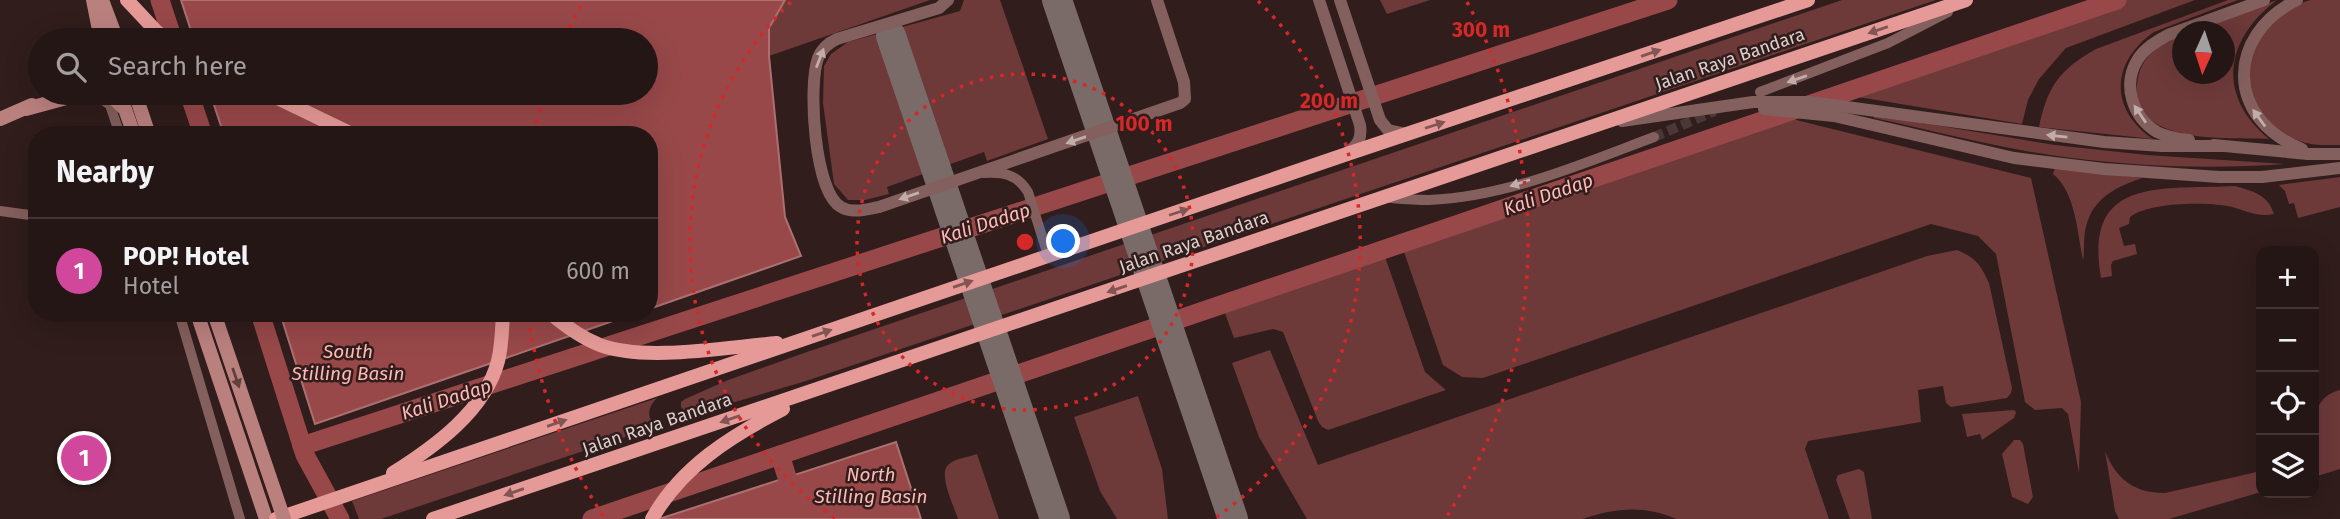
<!DOCTYPE html>
<meta charset="utf-8">
<style>
body{margin:0;font-family:"Fira Sans",sans-serif;background:#302322;color:#f1f3f6}
.controls{position:absolute;right:21px;bottom:21px;display:grid;overflow:hidden;border-radius:14px;box-shadow:0 7px 28px #0002}
.controls button{width:63px;height:63px;display:grid;place-items:center;padding:0;border:0;border-bottom:2px solid #413534;background:#241615;color:#f1f3f6;font:35px sans-serif}
.compass{position:absolute;left:2172px;top:21px;width:63px;height:63px;border-radius:50%;background:#241615;box-shadow:0 7px 28px #0002;rotate:183deg}
.you{position:absolute;left:1064px;top:242px;width:24px;height:24px;margin:-18px;border:5px solid #fff;border-radius:50%;background:#1a73e8;box-shadow:0 0 0 10px #1a73e833}
.badge{display:grid;place-items:center;width:46px;height:46px;border-radius:50%;background:#51ccd4;color:#fff;font-size:23px;font-weight:700}
.pin{position:absolute;translate:-50% -50%;border:4px solid #fff;box-shadow:0 2px 7px #0006}
.list{margin:0;padding:0;list-style:none}
h2{display:flex;justify-content:space-between;align-items:center;height:91px;margin:0;padding:0 28px;font-size:30px}
h2 small{font-size:23px;font-weight:400;color:#a39fa0}
.list li{display:grid;grid-template-columns:46px 1fr auto;gap:21px;align-items:center;box-sizing:border-box;height:105px;padding:0 28px;border-top:2px solid #413534}
.list b{display:block;font-size:26px;white-space:nowrap}
.list p{margin:0;font-size:23px;white-space:nowrap;color:#a39fa0}
.list em{font-size:23px;font-style:normal;color:#a39fa0}
.icon{flex:none;width:38px;height:38px;fill:none;stroke:currentColor;stroke-width:2;stroke-linecap:round;stroke-linejoin:round}
.map{position:relative;flex:none;width:2340px;height:519px;overflow:hidden}
.search{position:absolute;background:#241615;box-shadow:0 7px 28px #0002;left:28px;top:28px;width:630px;height:77px;display:flex;align-items:center;gap:18px;box-sizing:border-box;padding:0 24px;border-radius:38px;color:#a39fa0;font-size:26px}
.panel{position:absolute;background:#241615;box-shadow:0 7px 28px #0002;left:28px;top:126px;width:630px;height:196px;border-radius:28px}
.map>svg:first-child{display:block}
</style>
<div class="map">
<svg width="2340" height="519" viewBox="0 0 2340 519">
<rect width="100%" height="100%" fill="#301d1c"/>
<g fill="#6d3939">
<polygon points="785,0 930,0 769,56 769,28"/>
<polygon points="964,0 1000,0 1048,139 987,161 984,152 887,187 889,194 865,200 848,200 834,184 823,103 824,66 831,54 848,42 960,11"/>
<polygon points="1380,0 1430,0 1387,14"/>
<polygon points="1842,0 1936,0 806,381 694,414 688,414 681,407 681,402 685,399 728,380 804,353"/>
<polygon points="2125,0 2195,0 2066,48 2039,79 2028,100 2022,124 1846,95"/>
<path d="M2228 0H2238L2154 32C2111 62 2109 109 2153 139L2039 127C2047 87 2060 69 2096 49Z"/>
<path d="M2277 0C2225 39 2216 95 2269 139 2228 137 2124 147 2138 78 2142 55 2162 43 2182 35V74H2224V32L2192 31Z"/>
<path d="M2311 0H2340V145C2325 145 2311 146 2297 140 2247 119 2231 60 2275 22 2286 12 2295 4 2311 0Z"/>
<path d="M1874 115 2055 145 2147 155 2285 164C2215 169 2143 167 2072 158 2006 150 1939 132 1874 118Z"/>
<polygon points="1792,119 2031,178 2081,402 2079,473 2068,414 2062,408 2035,410 2025,402 1996,254 1978,236 1931,224 1483,378 1462,377 1443,365 1404,252 1408,249"/>
<path d="M2055 168 2142 178C2117 187 2093 197 2086 227 2083 238 2085 250 2083 260 2077 232 2076 193 2053 174Z"/>
<polygon points="2340,177 2340,207 2298,218 2294,203 2289,204 2285,191 2279,185"/>
<path d="M2235 186C2252 191 2268 194 2274 214 2256 218 2244 209 2227 206 2203 202 2150 202 2130 217L2129 224 2119 228 2124 246 2135 244 2137 254 2113 261 2111 265 2112 276 2101 278C2083 175 2162 190 2235 186Z"/>
<polygon points="1382,248 1425,372 1446,390 1328,430 1322,427 1318,421 1283,332 1273,329 1234,338 1220,300"/>
<path d="M1957 250C1975 257 1981 265 1989 283L2012 388 2011 393 2007 398 1951 407 1946 403 1943 386 1918 390 1921 422 1808 441 1805 449 1829 519H1676C1644 505 1615 508 1583 519H1307L1259 437 1232 363 1270 350 1318 465 1927 256Z"/>
<path d="M2340 390V469L2314 477C2314 447 2303 399 2340 390Z"/>
<polygon points="1138,396 1162,469 1168,519 1117,519 1100,491 1074,417"/>
<path d="M657 398C648 407 645 419 658 426L381 519H359L352 501Z"/>
<polygon points="2014,410 2016,412 2014,418 1982,440 1980,434 1967,437 1962,414"/>
<polygon points="2014,440 2020,440 2023,444 2033,497 2028,504 2012,497 2002,454"/>
<path d="M2105 451C2116 479 2134 493 2165 493L2261 471V492L2169 519H2119L2115 511Z"/>
<path d="M977 454 999 519H958C954 506 937 473 949 464 956 458 969 457 977 454Z"/>
<polygon points="1859,469 1864,472 1872,519 1850,519 1836,480 1838,475"/>
</g>
<g fill="#984849" stroke="#ac7071" stroke-width="2">
<polygon points="181,0 785,0 769,28 769,56 785,217 801,256 649,309 649,135 224,135 210,93 646,93 646,40 194,40"/>
<polygon points="280,313 636,313 315,424"/>
<polygon points="896,442 921,519 659,519"/>
</g>
<g fill="none" stroke-linecap="round" stroke-linejoin="round">
<g stroke="#984849" stroke-width="19">
<polyline points="160,0 173,40"/>
<polyline points="189,93 203,135"/>
<polyline points="260,313 305,455 340,519"/>
<polyline points="302,446 1668,0"/>
<polyline points="780,455 787,477"/>
<polyline points="592,519 2117,0"/>
</g>
<g stroke="#7a6a68" stroke-width="30">
<polyline points="1057,0 1233,519"/>
<polyline points="891,36 1055,519"/>
</g>
<polyline stroke="#4a3837" stroke-width="10" stroke-dasharray="10 5" stroke-linecap="butt" points="1654,137 1715,111"/>
<g stroke="#835f5d" stroke-width="10">
<polyline points="1760,92 1888,43 1948,12"/>
<polyline points="99,97 110,105 120,135"/>
<path d="M984 173C1003 172 1017 174 1028 192L1048 255"/>
<path d="M1391 198C1403 199 1416 200 1429 200 1506 197 1582 164 1654 137"/>
<polyline points="0,211 37,216"/>
<polyline points="179,313 240,519"/>
</g>
<g stroke="#835f5d" stroke-width="12">
<path d="M948 0 939 8 837 39C828 43 822 48 818 58 808 85 814 192 841 207 853 214 867 209 879 207L1180 103 1185 99 1184 82 1157 0"/>
<path d="M1319 0 1360 125C1362 138 1358 145 1348 152"/>
<polyline points="1340,0 1380,120 1388,130 1407,134"/>
<path d="M2297 0C2225 36 2226 119 2302 149"/>
<polyline points="1764,109 1834,116 2014,158 2104,169 2219,177 2262,177 2340,168"/>
<polyline points="1622,121 1753,102 1810,102 2104,142 2162,146 2222,146"/>
<path d="M2189 140C2179 139 2167 137 2157 132 2132 117 2122 84 2138 59 2145 48 2157 41 2168 35L2264 0"/>
<polyline points="2214,145 2308,154"/>
</g>
<g stroke="#ba807e" stroke-width="14">
<polyline points="93,0 101,40"/>
<polyline points="102,0 117,40"/>
<polyline points="135,93 149,135"/>
<polyline points="26,109 70,97 111,96 125,109 134,135"/>
<polyline points="0,119 32,105"/>
<polyline points="197,313 266,519"/>
</g>
<g stroke="#e59a97" stroke-width="14">
<polyline points="127,0 157,32 168,40"/>
<polyline points="267,93 354,135"/>
<path d="M550 313C564 325 582 338 600 345 645 362 727 347 777 343"/>
<path d="M393 473C434 447 485 411 498 361 502 346 502 329 503 313"/>
<polyline points="276,519 1347,154 1808,0"/>
<polyline points="433,519 1966,0"/>
<path d="M652 519C681 467 731 436 783 409"/>
</g>
<polyline stroke="#835f5d" stroke-width="12" points="2308,154 2340,154"/>
<polyline stroke="#ba807e" stroke-width="14" points="214,313 284,519"/>
</g>
<defs><path id="oneway-solid" d="M-6-.8H1V-3.2L6.5 0L1 3.2V.8H-6Z" transform="scale(1.75)"/></defs>
<g fill="#815553">
<use href="#oneway-solid" transform="translate(1878 30) rotate(161)"/>
<use href="#oneway-solid" transform="translate(1651 53) rotate(-19)"/>
<use href="#oneway-solid" transform="translate(1435 125) rotate(-18)"/>
<use href="#oneway-solid" transform="translate(1179 212) rotate(-18)"/>
<use href="#oneway-solid" transform="translate(963 284) rotate(-19)"/>
<use href="#oneway-solid" transform="translate(1117 289) rotate(161)"/>
<use href="#oneway-solid" transform="translate(822 333) rotate(-19)"/>
<use href="#oneway-solid" transform="translate(730 419) rotate(161)"/>
<use href="#oneway-solid" transform="translate(557 423) rotate(-19)"/>
<use href="#oneway-solid" transform="translate(514 492) rotate(161)"/>
</g>
<g fill="#c1adab">
<use href="#oneway-solid" transform="translate(820 58) rotate(-69)"/>
<use href="#oneway-solid" transform="translate(1797 79) rotate(161)"/>
<use href="#oneway-solid" transform="translate(2140 114) rotate(-124)"/>
<use href="#oneway-solid" transform="translate(2259 118) rotate(-126)"/>
<use href="#oneway-solid" transform="translate(2057 136) rotate(-174)"/>
<use href="#oneway-solid" transform="translate(1076 140) rotate(161)"/>
<use href="#oneway-solid" transform="translate(1520 183) rotate(162)"/>
<use href="#oneway-solid" transform="translate(909 196) rotate(161)"/>
</g>
<use fill="#60403e" href="#oneway-solid" transform="translate(236 378) rotate(71)"/>
<g fill="none" stroke="#d62828" stroke-width="3.5" stroke-dasharray="3.5 7">
<circle cx="1025" cy="242" r="168"/>
<path d="M835 518A335 335 0 0 1 792 1M1258 1A335 335 0 0 1 1215 518"/>
<path d="M603 516A503 503 0 0 1 528 316M534 133A503 503 0 0 1 544 95M565 37A503 503 0 0 1 583 2M1467 2A503 503 0 0 1 1447 516"/>
</g>
<g text-anchor="middle" stroke-width="5" stroke-linejoin="round" paint-order="stroke">
<g font-size="18" fill="#dccecd" stroke="#301d1c">
<text transform="translate(1730 59) rotate(-19)" y="6">Jalan Raya Bandara</text>
<text transform="translate(1194 242) rotate(-19)" y="6">Jalan Raya Bandara</text>
<text transform="translate(657 424) rotate(-19)" y="6">Jalan Raya Bandara</text>
</g>
<g font-size="19" font-style="italic" fill="#ffb9b6" stroke="#301d1c">
<text transform="translate(1548 194) rotate(-19)" y="7">Kali Dadap</text>
<text transform="translate(985 223) rotate(-18)" y="7">Kali Dadap</text>
<text x="348" y="358">South<tspan x="348" dy="22">Stilling Basin</tspan></text>
<text transform="translate(446 399) rotate(-18)" y="7">Kali Dadap</text>
<text x="871" y="481">North<tspan x="871" dy="22">Stilling Basin</tspan></text>
</g>
</g>
<circle cx="1025" cy="242" r="10" fill="#d62828" stroke="#301d1c" stroke-width="3.5"/>
<g font-size="21" text-anchor="middle" font-weight="bold" fill="#d62828" stroke="#301d1c" stroke-width="5" stroke-linejoin="round" paint-order="stroke">
<text x="1481" y="37">300 m</text>
<text x="1329" y="108">200 m</text>
<text x="1144" y="131">100 m</text>
</g>
</svg>
<div class="controls">
<button>+</button>
<button>−</button>
<button><svg class="icon" aria-label="locate" viewBox="0 0 24 24"><circle cx="12" cy="12" r="6"/><path d="M12 2v4M12 18v4M2 12h4M18 12h4"/></svg></button>
<button><svg class="icon" aria-label="layers" viewBox="0 0 24 24"><path d="M12 4l9 5-9 5-9-5zM3 14l9 5 9-5"/></svg></button>
</div>
<svg class="compass" viewBox="-18 -18 36 36"><path d="M0-13l5 13h-10z" fill="#e53935"/><path d="M0 13l5-13h-10z" fill="#a39fa0"/></svg>
<div class="you"></div>
<div class="pin badge" style="left:84px;top:458px;background:#d1479c">1</div>
<div class="search"><svg class="icon" aria-label="search" viewBox="0 0 24 24"><circle cx="10" cy="10" r="6"/><path d="M15 15l6 6"/></svg>Search here</div>
<section class="panel">
<h2>Nearby<small></small></h2>
<ul class="list">
<li><span class="badge" style="background:#d1479c">1</span><div><b>POP! Hotel</b><p>Hotel</p></div><em>600 m</em></li>
</ul>
</section>
</div>
